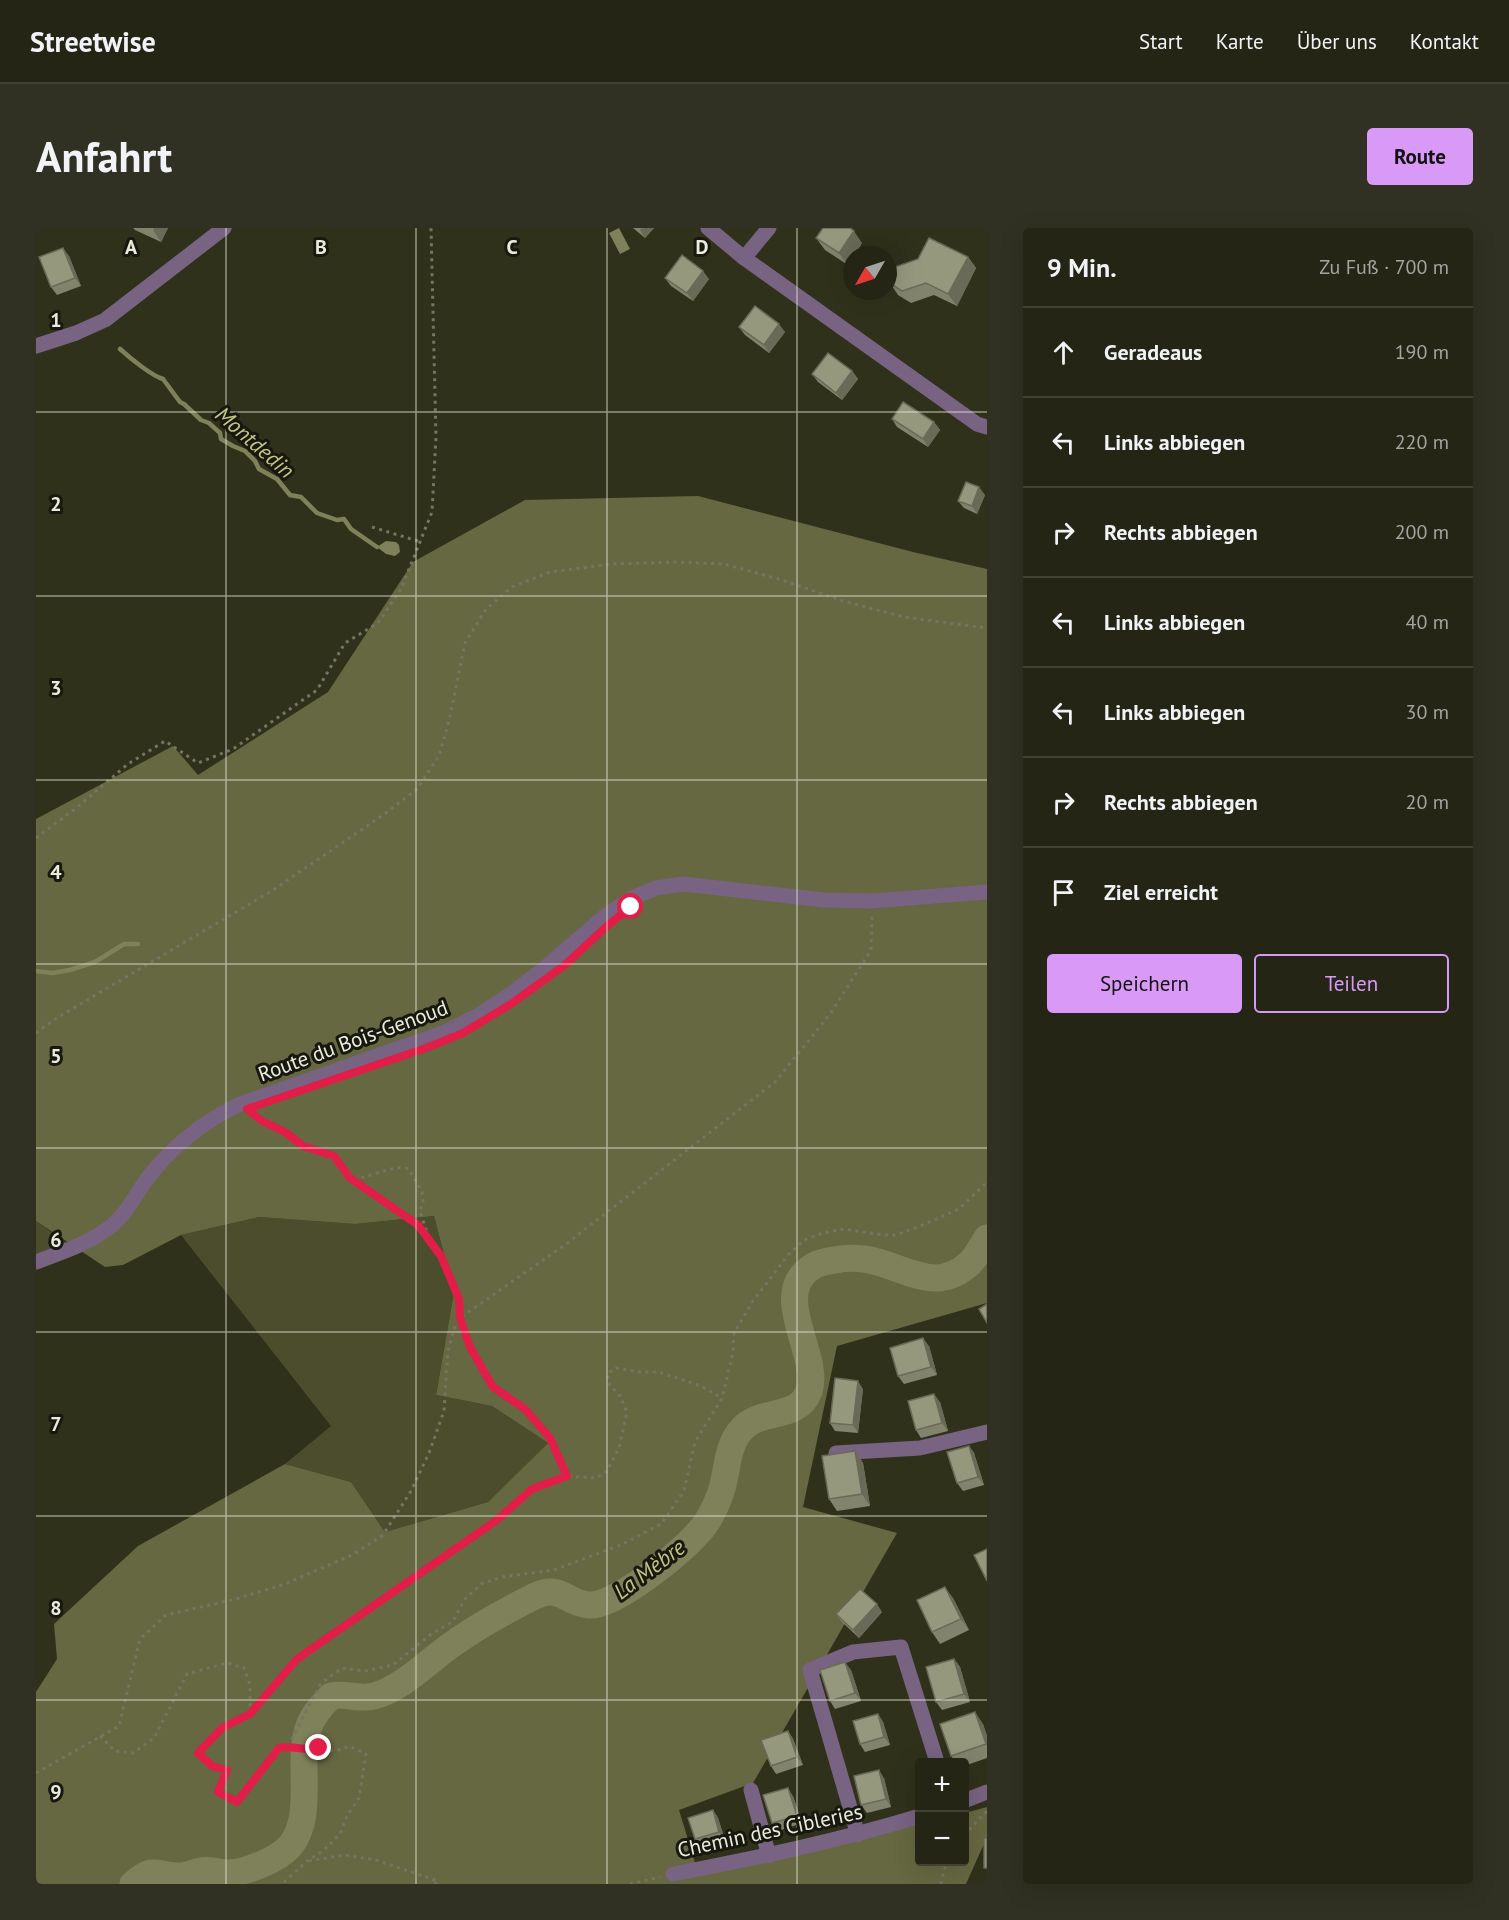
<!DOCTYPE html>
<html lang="de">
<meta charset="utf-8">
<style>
body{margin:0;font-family:"PT Sans",sans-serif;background:#303122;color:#f1f3f6}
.controls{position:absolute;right:18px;bottom:18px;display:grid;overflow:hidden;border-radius:6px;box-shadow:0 6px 24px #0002}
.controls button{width:54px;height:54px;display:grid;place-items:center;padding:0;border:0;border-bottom:2px solid #414234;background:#242514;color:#f1f3f6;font:30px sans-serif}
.compass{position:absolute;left:807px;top:18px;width:54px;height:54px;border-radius:50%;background:#242514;box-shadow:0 6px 24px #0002;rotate:231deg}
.stop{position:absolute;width:18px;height:18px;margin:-14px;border:4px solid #e11d48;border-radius:50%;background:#fff}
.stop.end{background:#e11d48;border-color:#fff;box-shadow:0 2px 6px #0008}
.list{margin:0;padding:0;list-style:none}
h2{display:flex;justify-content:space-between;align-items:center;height:78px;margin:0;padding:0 24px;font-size:26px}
h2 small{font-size:20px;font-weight:400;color:#a3a5a0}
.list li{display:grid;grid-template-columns:39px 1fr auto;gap:18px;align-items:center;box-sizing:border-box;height:90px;padding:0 24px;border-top:2px solid #414234}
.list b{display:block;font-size:22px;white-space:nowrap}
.list em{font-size:20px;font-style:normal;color:#a3a5a0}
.actions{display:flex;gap:12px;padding:18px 24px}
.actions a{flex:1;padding:14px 0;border:2px solid #d99af7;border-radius:6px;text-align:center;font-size:21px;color:#d99af7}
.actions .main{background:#d99af7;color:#111}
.icon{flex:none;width:33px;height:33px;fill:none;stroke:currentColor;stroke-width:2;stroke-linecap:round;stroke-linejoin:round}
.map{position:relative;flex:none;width:951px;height:1656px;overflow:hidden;border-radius:6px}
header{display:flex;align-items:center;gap:36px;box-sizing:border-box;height:84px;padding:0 30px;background:#242514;border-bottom:2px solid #414234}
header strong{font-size:28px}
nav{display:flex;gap:33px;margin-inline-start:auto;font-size:21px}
.intro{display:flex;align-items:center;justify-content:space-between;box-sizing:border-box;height:144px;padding:0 36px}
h1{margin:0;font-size:42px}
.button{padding:15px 27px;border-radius:6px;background:#d99af7;color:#111;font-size:21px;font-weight:700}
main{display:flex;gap:36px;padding:0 36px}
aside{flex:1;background:#242514;border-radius:6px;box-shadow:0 6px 24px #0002}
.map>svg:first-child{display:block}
</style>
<header>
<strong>Streetwise</strong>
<nav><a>Start</a><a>Karte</a><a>Über uns</a><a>Kontakt</a></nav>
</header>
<div class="intro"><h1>Anfahrt</h1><a class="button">Route</a></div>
<main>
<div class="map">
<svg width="951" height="1656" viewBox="0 0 951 1656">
<rect width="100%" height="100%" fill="#30311b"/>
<g fill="#4b4d2d">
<polygon points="398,988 418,1064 400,1167 456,1178 512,1215 452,1274 349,1304 315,1254 249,1236 295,1198 145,1007 223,989 319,996"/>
<polygon points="0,993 32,1016 0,1028"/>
</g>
<polygon fill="#666841" points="662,268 877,324 951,341 951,1075 801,1118 767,1279 861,1305 717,1555 643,1582 660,1638 883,1595 884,1634 928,1634 929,1585 951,1579 951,1609 930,1656 0,1656 0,1464 21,1431 18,1396 102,1318 249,1236 315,1254 349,1304 452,1274 512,1215 456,1178 400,1167 418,1064 398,988 319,996 223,989 145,1007 87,1037 69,1039 0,993 0,591 137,518 162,547 292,464 377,334 489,272"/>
<g fill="#7e8159">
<polygon points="583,0 594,21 584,26 573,5"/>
<polygon points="350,313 360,314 363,317 364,324 359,328 350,326 341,319"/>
</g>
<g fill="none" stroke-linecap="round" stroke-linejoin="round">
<g stroke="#7e8159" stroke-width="4.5">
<path d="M84 121C94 130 116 148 127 151L144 174 148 176 165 192 173 195 184 205 185 211 197 218 209 223 219 233 223 241 241 251 254 267 265 269 281 285 301 292 308 291 315 301 341 319"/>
<polyline points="0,743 16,745 34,742 59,734 88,716 102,716"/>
</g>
<path stroke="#7e8159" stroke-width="27" d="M97 1656C121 1636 118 1649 143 1648 151 1648 158 1644 165 1643 175 1641 183 1645 192 1645 210 1645 243 1631 254 1618 279 1589 261 1536 272 1501 276 1488 285 1478 295 1468 310 1465 324 1472 338 1468 367 1461 396 1429 421 1413 445 1396 473 1381 499 1368 525 1356 530 1375 553 1377 579 1379 644 1325 662 1305 673 1294 680 1278 685 1264 692 1243 690 1218 706 1201 724 1180 762 1193 773 1163 785 1129 735 1069 773 1041 780 1035 790 1033 799 1032 808 1030 818 1030 828 1031 866 1036 899 1069 935 1034 941 1027 946 1018 951 1010"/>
<g stroke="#747562" stroke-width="3" stroke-dasharray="3 4.5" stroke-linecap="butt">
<polyline points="336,299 385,314"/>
<polyline points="0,610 39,581 92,536 129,513 162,535 197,521 281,462 309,415 342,395 365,361 396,284 400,209 395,0"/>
<polyline points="0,805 19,791 237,662 350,585 381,561 403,528 413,493 429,415 450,381 476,359 514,344 576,336 640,334 688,336 746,352 807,373 868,389 951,400"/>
<polyline points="218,887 249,904 267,918 298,928 314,950 382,997 405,1028 424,1071 424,1090 434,1119 457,1159 489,1181 514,1210 531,1248 560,1250 571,1243 583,1220 591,1184 584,1168 572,1155 572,1145 580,1140 603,1144 623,1144 665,1158 686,1170"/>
<path d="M318 951C335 949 358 936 373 941L386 964 387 974 384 984 393 1010"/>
<polyline points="215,1485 261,1431 461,1292 496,1261 531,1248"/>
<path d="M64 1508 79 1523 97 1525 118 1510 151 1446 191 1435 208 1440 214 1457V1486L187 1500 162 1525 176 1538 191 1542 181 1564 201 1574 243 1520C267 1516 291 1530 313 1518L330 1526 323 1570 311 1588 304 1606 288 1622 271 1633 246 1656"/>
<polyline points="252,1518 285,1455 306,1440 329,1443 357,1437 394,1407 417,1393 429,1371 445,1356 466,1349 518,1342 587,1316 625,1296 648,1263 659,1214 686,1170 697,1125 698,1105 717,1073 753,1026 768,1012 787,1005 808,1001 847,1007 859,1007 882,999 923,981 951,954"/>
<polyline points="0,1545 83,1498 104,1411 130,1387 200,1371 249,1356 316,1327 347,1307 375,1263 393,1225 408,1183 412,1123 419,1098 424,1090 530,1016 739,854 794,786 835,722 836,687"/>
<polyline points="928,1607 951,1583"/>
<polyline points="273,1633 308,1627 340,1632 402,1653 399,1656"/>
<polyline points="594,1656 624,1649"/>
<polyline points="905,1656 908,1642 912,1634"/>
</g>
<g stroke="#786382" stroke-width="15">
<polyline points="672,0 708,30 941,196 951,199"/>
<polyline points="708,30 733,0"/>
<polyline points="0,118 40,105 69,92 188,0"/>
<path d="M0 1034C26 1024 53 1016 75 998 90 987 100 966 111 951 136 918 167 894 204 876L409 804 443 787 476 765 505 743 569 688 596 670 620 660 647 656 788 672 836 673 951 664"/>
<polyline points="800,1225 884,1220 951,1204"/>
<polyline points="715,1562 733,1628"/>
<polyline points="928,1573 951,1564"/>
<polyline points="822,1607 774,1442 817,1424 865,1419 901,1534"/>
<path d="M637 1646C720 1630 802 1613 884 1588"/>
</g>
</g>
<g fill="#81836c">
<polygon points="97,0 132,0 125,14 99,2"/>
<polygon points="597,0 618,0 609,10"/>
<polygon points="780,10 826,15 812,37 789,22"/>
<polygon points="33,28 45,58 21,67 15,59"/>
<polygon points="932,29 940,40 921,78 898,67 875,75 862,67 854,55 882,31"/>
<polygon points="629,50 673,51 657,73 635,58"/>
<polygon points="703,99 749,104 733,125 709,107"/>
<polygon points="816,143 822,151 806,172 782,154 776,146"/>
<polygon points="856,191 898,194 904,202 892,219 861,199"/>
<polygon points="949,267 941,286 928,280 922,273"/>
<polygon points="893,1118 901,1147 868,1156 862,1148"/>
<polygon points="827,1161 822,1205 799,1203 794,1195"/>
<polygon points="904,1174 912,1203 885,1210 880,1202"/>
<polygon points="933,1218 938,1225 948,1257 927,1263 921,1255"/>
<polygon points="819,1223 827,1235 834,1278 801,1283 793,1271"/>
<polygon points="917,1370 933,1402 904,1416 896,1404"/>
<polygon points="846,1384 823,1410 806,1394 800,1386"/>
<polygon points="918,1431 924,1439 934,1474 906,1482 900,1474"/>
<polygon points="815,1442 825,1473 799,1481 794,1473"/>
<polygon points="842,1486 847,1494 854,1517 829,1524 824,1516"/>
<polygon points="947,1496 951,1508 951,1530 928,1538 928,1534 920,1534 915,1528"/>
<polygon points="752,1503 757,1511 767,1537 740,1546 735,1538"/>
<polygon points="848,1550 855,1579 831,1585 825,1577"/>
<polygon points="757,1568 766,1595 742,1603 736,1595"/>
<polygon points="677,1582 682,1590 689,1612 665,1619 659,1611"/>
</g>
<g fill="#696a58">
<polygon points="118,0 132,0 125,14 117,2"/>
<polygon points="606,0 618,0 609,10 604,2"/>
<polygon points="818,3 826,15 818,27 816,27 816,31 812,37 803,25"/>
<polygon points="27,20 33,28 45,58 39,50"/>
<polygon points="932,29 940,40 921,78 912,66"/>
<polygon points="667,43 673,51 657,73 651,65"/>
<polygon points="743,96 749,104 733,125 728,117"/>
<polygon points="816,143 822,151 806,172 800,165"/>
<polygon points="898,194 904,202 892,219 887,211"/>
<polygon points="943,259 949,267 941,286 936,278"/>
<polygon points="887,1110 893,1118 901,1147 895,1139"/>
<polygon points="822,1153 827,1161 822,1205 817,1197"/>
<polygon points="898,1166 904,1174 912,1203 906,1195"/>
<polygon points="933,1218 938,1225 948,1257 942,1249"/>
<polygon points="819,1223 827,1235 834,1278 826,1266"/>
<polygon points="909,1359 917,1370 933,1402 925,1391"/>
<polygon points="841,1376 846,1384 823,1410 817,1402"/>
<polygon points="918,1431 924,1439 934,1474 928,1466"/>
<polygon points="809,1434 815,1442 825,1473 819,1465"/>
<polygon points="939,1484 947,1496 951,1508 951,1518"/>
<polygon points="842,1486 847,1494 854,1517 848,1509"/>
<polygon points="752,1503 757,1511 767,1537 761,1529"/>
<polygon points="843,1542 848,1550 855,1579 850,1571"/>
<polygon points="752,1560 757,1568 766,1595 761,1588"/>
<polygon points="677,1582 682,1590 689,1612 683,1604"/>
</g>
<g fill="#96987e" stroke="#696a58" stroke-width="1.5">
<polygon points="787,0 814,0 818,3 803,25 780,10"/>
<polygon points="893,10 932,29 912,66 890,55 866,63 854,55 859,39 882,31"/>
<polygon points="27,20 39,50 15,59 3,29"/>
<polygon points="646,27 667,43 651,65 629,50"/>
<polygon points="719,78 743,96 728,117 703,99"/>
<polygon points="792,125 816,143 800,165 776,146"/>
<polygon points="867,174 898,194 887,211 856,191"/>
<polygon points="930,254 943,259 936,278 922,273"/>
<polygon points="951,1076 951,1095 943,1081"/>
<polygon points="887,1110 895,1139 862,1148 854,1120"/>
<polygon points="799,1150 822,1153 817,1197 794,1195"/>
<polygon points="898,1166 906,1195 880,1202 872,1173"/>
<polygon points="933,1218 942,1249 921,1255 911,1224"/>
<polygon points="819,1223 826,1266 793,1271 786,1228"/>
<polygon points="951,1321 951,1353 938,1327"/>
<polygon points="909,1359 925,1391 896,1404 881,1372"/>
<polygon points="824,1361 841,1376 817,1402 800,1386"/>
<polygon points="918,1431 928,1466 900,1474 890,1439"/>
<polygon points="809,1434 819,1465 794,1473 784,1442"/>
<polygon points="939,1484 950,1516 915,1528 904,1496"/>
<polygon points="842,1486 848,1509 824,1516 817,1493"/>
<polygon points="752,1503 761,1529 735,1538 725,1512"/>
<polygon points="843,1542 850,1571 825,1577 818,1548"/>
<polygon points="752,1560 761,1588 736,1595 727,1567"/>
<polygon points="677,1582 683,1604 659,1611 652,1590"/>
<rect x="948" y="1610" width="3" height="30"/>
</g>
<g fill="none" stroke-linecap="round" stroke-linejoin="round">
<path stroke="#e11d48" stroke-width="8" d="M283 1520C272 1524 257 1517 243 1520L201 1574 182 1564 191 1542 176 1538 162 1525 186 1500 214 1486 261 1431 461 1292 496 1261 531 1248 514 1210 489 1181 457 1159 434 1119 424 1090 423 1071 405 1028 382 997 314 950 298 928 267 918 249 904 226 893 211 881 390 820 427 805 475 776 529 737 571 698 595 679"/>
</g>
<path fill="none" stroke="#eaecde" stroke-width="1.5" stroke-opacity="0.55" d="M190 0V1656M380 0V1656M571 0V1656M761 0V1656M0 184H951M0 368H951M0 552H951M0 736H951M0 920H951M0 1104H951M0 1288H951M0 1472H951"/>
<g text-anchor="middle" stroke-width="6" stroke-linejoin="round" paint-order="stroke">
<g font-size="21" fill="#eaecde" stroke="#18180e">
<text transform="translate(317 813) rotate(-20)" y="7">Route du Bois-Genoud</text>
<text transform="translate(734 1603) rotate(-12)" y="7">Chemin des Cibleries</text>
</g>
<g font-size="22" font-style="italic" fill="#c2c684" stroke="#18180e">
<text transform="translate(219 214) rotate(41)" y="8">Montdedin</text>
<text transform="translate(613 1341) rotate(-37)" y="8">La Mèbre</text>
</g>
</g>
<g font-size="20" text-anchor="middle" font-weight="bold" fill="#eaecde" stroke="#18180e" stroke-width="6" stroke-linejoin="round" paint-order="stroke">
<text x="95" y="26">A</text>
<text x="285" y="26">B</text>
<text x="476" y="26">C</text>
<text x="666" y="26">D</text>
<text x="20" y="99">1</text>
<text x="20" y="283">2</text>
<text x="20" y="467">3</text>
<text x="20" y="651">4</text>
<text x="20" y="835">5</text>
<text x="20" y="1019">6</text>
<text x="20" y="1203">7</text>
<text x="20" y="1387">8</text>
<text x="20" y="1571">9</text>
</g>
</svg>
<div class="controls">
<button>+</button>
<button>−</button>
</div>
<svg class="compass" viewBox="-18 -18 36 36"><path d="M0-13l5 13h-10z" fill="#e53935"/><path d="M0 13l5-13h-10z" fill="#a3a5a0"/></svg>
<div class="stop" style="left:595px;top:679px"></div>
<div class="stop end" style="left:283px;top:1520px"></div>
</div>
<aside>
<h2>9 Min.<small>Zu Fuß · 700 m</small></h2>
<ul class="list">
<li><svg class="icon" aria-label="ahead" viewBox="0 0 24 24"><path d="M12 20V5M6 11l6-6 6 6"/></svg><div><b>Geradeaus</b></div><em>190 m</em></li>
<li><svg class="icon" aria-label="left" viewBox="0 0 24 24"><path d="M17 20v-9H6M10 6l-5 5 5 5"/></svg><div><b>Links abbiegen</b></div><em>220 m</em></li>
<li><svg class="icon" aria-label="right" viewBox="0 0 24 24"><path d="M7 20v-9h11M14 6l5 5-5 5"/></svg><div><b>Rechts abbiegen</b></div><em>200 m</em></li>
<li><svg class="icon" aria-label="left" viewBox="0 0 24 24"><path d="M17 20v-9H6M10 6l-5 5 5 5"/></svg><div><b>Links abbiegen</b></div><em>40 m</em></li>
<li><svg class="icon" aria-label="left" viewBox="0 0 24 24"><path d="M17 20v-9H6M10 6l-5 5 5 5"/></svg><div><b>Links abbiegen</b></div><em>30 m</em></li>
<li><svg class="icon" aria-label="right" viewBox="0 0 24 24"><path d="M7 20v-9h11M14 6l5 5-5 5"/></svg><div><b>Rechts abbiegen</b></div><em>20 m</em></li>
<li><svg class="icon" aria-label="arrive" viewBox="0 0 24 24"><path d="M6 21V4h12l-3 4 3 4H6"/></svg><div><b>Ziel erreicht</b></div></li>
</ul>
<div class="actions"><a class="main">Speichern</a><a>Teilen</a></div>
</aside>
</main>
